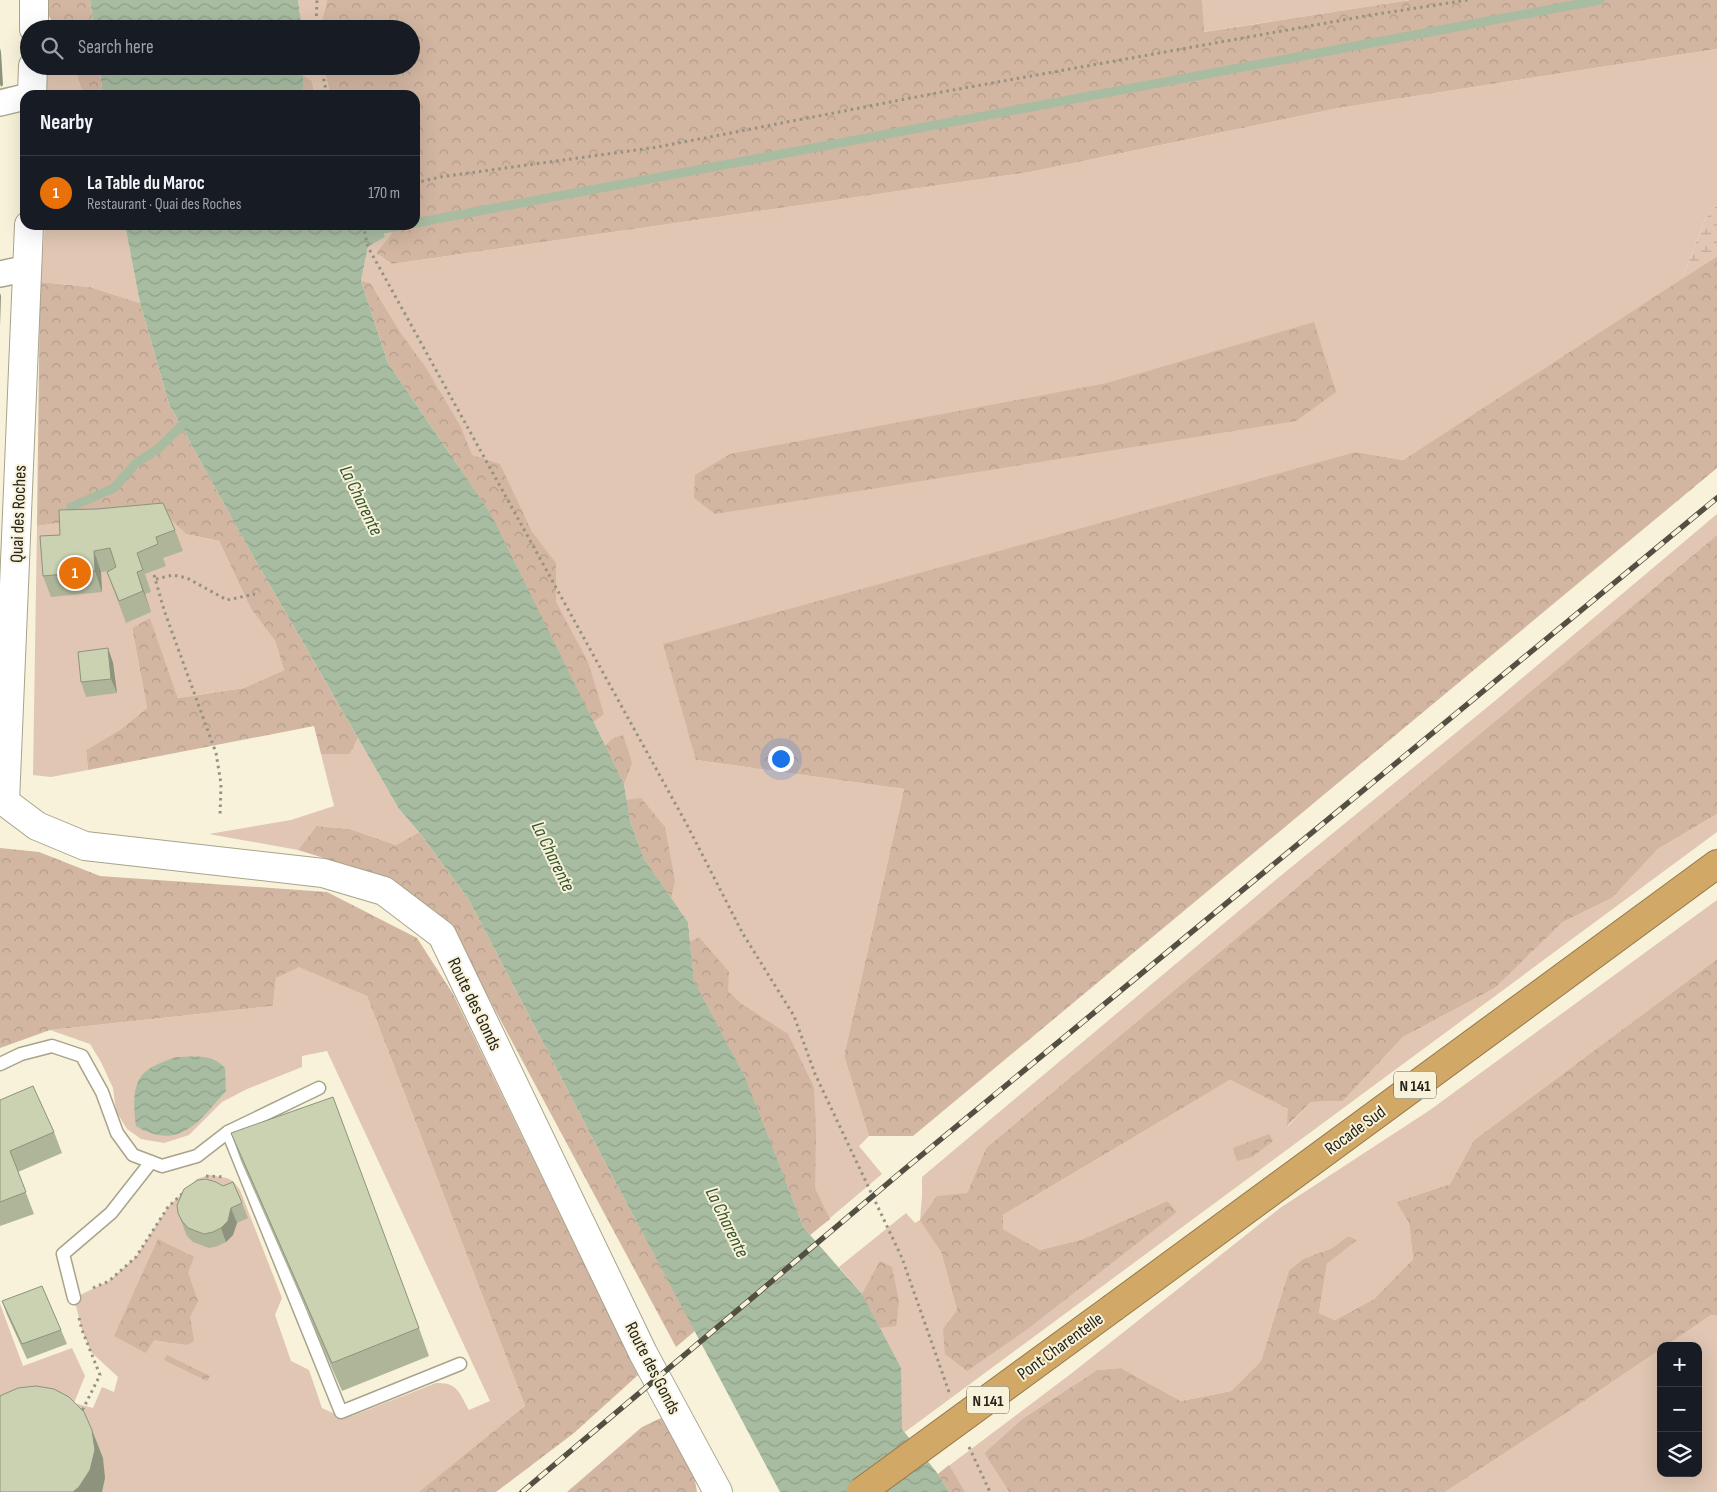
<!DOCTYPE html>
<meta charset="utf-8">
<style>
body{margin:0;font-family:"Sofia Sans Condensed",sans-serif;background:#20242c;color:#f1f3f6}
.controls{position:absolute;right:15px;bottom:15px;display:grid;overflow:hidden;border-radius:10px;box-shadow:0 5px 20px #0002}
.controls button{width:45px;height:45px;display:grid;place-items:center;padding:0;border:0;border-bottom:1px solid #363941;background:#171b24;color:#f1f3f6;font:25px sans-serif}
.you{position:absolute;left:780px;top:758px;width:18px;height:18px;margin:-12px;border:4px solid #fff;border-radius:50%;background:#1a73e8;box-shadow:0 0 0 8px #1a73e833}
.badge{display:grid;place-items:center;width:32px;height:32px;border-radius:50%;background:#8c9099;color:#fff;font-size:16px;font-weight:700}
.pin{position:absolute;translate:-50% -50%;border:2px solid #fff;box-shadow:0 1px 5px #0006}
.list{margin:0;padding:0;list-style:none}
h2{display:flex;justify-content:space-between;align-items:center;height:65px;margin:0;padding:0 20px;font-size:21px}
h2 small{font-size:16px;font-weight:400;color:#9ea1a6}
.list li{display:grid;grid-template-columns:32px 1fr auto;gap:15px;align-items:center;box-sizing:border-box;height:75px;padding:0 20px;border-top:1px solid #363941}
.list b{display:block;font-size:19px;white-space:nowrap}
.list p{margin:0;font-size:16px;white-space:nowrap;color:#9ea1a6}
.list em{font-size:16px;font-style:normal;color:#9ea1a6}
.icon{flex:none;width:28px;height:28px;fill:none;stroke:currentColor;stroke-width:2;stroke-linecap:round;stroke-linejoin:round}
.map{position:relative;flex:none;width:1717px;height:1492px;overflow:hidden}
.search{position:absolute;background:#171b24;box-shadow:0 5px 20px #0002;left:20px;top:20px;width:400px;height:55px;display:flex;align-items:center;gap:12px;box-sizing:border-box;padding:0 18px;border-radius:28px;color:#9ea1a6;font-size:19px}
.panel{position:absolute;background:#171b24;box-shadow:0 5px 20px #0002;left:20px;top:90px;width:400px;height:140px;border-radius:15px}
.map>svg:first-child{display:block}
</style>
<div class="map">
<svg width="1717" height="1492" viewBox="0 0 1717 1492">
<defs>
<pattern id="forest-crowns" width="20" height="18" patternUnits="userSpaceOnUse" patternTransform="scale(1.25)"><rect width="20" height="18" fill="#d2b6a2"/><path d="M2 6a3 3 0 1 1 6 0M12 15a3 3 0 1 1 6 0" fill="none" stroke="#b49c8b"/></pattern>
<pattern id="wetland-marsh" width="20" height="14" patternUnits="userSpaceOnUse" patternTransform="scale(1.25)"><rect width="20" height="14" fill="#e0c6b3"/><path d="M1 5h8M5 5V1M11 12h8M15 12V8" fill="none" stroke="#c0aa99"/></pattern>
<pattern id="water-waves" width="16" height="10" patternUnits="userSpaceOnUse" patternTransform="scale(1.25)"><rect width="16" height="10" fill="#a8bca1"/><path d="M0 5q4-4 8 0t8 0" fill="none" stroke="#90a18a"/></pattern>
</defs>
<rect width="100%" height="100%" fill="#f7f2d9"/>
<g fill="#e0c6b3">
<polygon points="298,0 327,0 320,29 302,29"/>
<polygon points="1202,0 1410,0 1203,32"/>
<polygon points="1717,49 1717,205 1705,219 1682,279 1403,460 1356,452 696,760 904,789 844,1056 869,1136 859,1146 882,1174 810,1235 694,981 688,922 644,859 630,821 624,784 563,663 361,281 368,247 385,237 382,225 398,225 376,253 392,264 1030,172 1339,108"/>
<polygon points="43,66 74,66 83,94 40,95"/>
<polygon points="308,66 324,66 330,95 315,95 312,81 303,75 310,70"/>
<polygon points="45,225 125,225 140,303 90,287 40,282"/>
<polygon points="143,511 171,520 186,534 219,541 251,609 275,641 284,670 244,688 178,698 150,619 132,628 147,708 121,729 86,750 88,770 51,777 33,775 37,526"/>
<polygon points="1717,514 1717,535 986,1148 967,1193 921,1220 941,1252 957,1310 943,1330 1167,1201 1083,1239 1040,1250 1003,1229 1003,1215 1230,1080 1288,1109 1288,1126 1311,1102 1343,1101 1403,1037 1495,988 1563,922 1612,898 1658,849 1717,814 1717,832 905,1432 902,1429 862,1294 839,1267 906,1213 915,1223 920,1220 922,1196 922,1177 1278,878 1496,700"/>
<polygon points="358,738 399,809 419,832 396,845 350,829 318,826 298,850 209,834 291,820 334,806 321,754 350,754"/>
<polygon points="1717,900 1717,959 1474,1140 1450,1184 1396,1202 1409,1223 1413,1259 1374,1299 1335,1320 1319,1313 1327,1264 1356,1240 1348,1236 1332,1248 1303,1259 1289,1270 1261,1361 1231,1391 1181,1401 1121,1368 1097,1370 1022,1419 984,1453 1009,1492 949,1492 938,1474 1072,1373 1280,1208 1430,1110"/>
<path d="M299 966 367 996 525 1406 423 1492H0V1304L23 1366 72 1348 85 1376 74 1403 93 1408 102 1387 114 1392 118 1377 91 1352 82 1330 74 1298 109 1281 136 1257 168 1207 197 1179 209 1175 227 1178 233 1181 240 1190 282 1298 275 1315 291 1361 309 1370 322 1408 339 1416H352L436 1383C458 1382 459 1393 469 1410L490 1401 327 1051 302 1056V1067L247 1089 222 1102 189 1135 164 1143 141 1139 127 1129 116 1111 113 1088 101 1062 90 1044 50 1030 273 1006 276 978Z"/>
<polygon points="1711,1315 1717,1316 1717,1492 1445,1492 1571,1410 1661,1349 1661,1473 1698,1473 1698,1346 1666,1346"/>
</g>
<g fill="url(#forest-crowns)">
<polygon points="49,0 90,0 94,29 56,29 49,16"/>
<polygon points="327,0 1202,0 1204,32 1410,0 1717,0 1717,49 1339,108 1030,172 392,264 376,253 398,225 415,225 415,95 330,95 324,66 411,66 411,29 320,29"/>
<polygon points="74,66 99,66 103,95 78,95 83,94"/>
<polygon points="303,75 312,81 315,95 303,95"/>
<polygon points="1717,256 1717,468 913,1136 869,1136 844,1056 904,789 696,760 663,644 1356,452 1403,460"/>
<polygon points="361,281 370,283 400,332 426,368 461,427 472,455 500,464 532,532 556,563 556,602 588,662 604,714 593,722 491,514 388,363"/>
<polygon points="40,282 90,287 140,303 169,404 246,544 358,738 350,754 321,754 314,726 88,770 86,750 121,729 147,708 132,628 150,618 178,698 244,688 284,670 275,641 251,609 219,541 186,534 171,520 143,511 37,526"/>
<polygon points="1314,322 1336,392 1296,421 715,514 694,498 695,475 730,454 1107,383"/>
<polygon points="1717,535 1717,814 1658,849 1612,898 1563,922 1495,988 1403,1037 1343,1101 1311,1102 1287,1126 1288,1109 1230,1080 1003,1215 1003,1229 1040,1250 1083,1239 1167,1201 1177,1212 1029,1328 967,1371 945,1354 943,1329 957,1310 941,1252 920,1220 937,1196 967,1193 986,1148"/>
<polygon points="623,735 632,763 624,784 605,746 612,739"/>
<polygon points="641,798 665,827 675,881 671,898 644,859 630,821 626,800"/>
<polygon points="317,826 350,829 396,845 419,832 469,900 608,1168 695,1331 676,1347 472,967 435,911 382,876 298,850"/>
<polygon points="0,848 39,852 100,876 327,892 417,938 453,994 638,1375 574,1433 496,1492 419,1492 525,1406 367,996 299,967 276,978 273,1006 50,1030 0,1048"/>
<polygon points="699,937 729,972 728,991 740,1003 788,1034 814,1087 816,1133 815,1188 830,1219 810,1235 804,1228 745,1077 694,981 690,942"/>
<polygon points="1717,959 1717,1316 1711,1315 1666,1346 1661,1346 1661,1349 1571,1410 1445,1492 1009,1492 984,1453 1022,1419 1097,1370 1121,1368 1181,1401 1231,1391 1261,1361 1289,1270 1303,1259 1332,1248 1348,1236 1357,1240 1327,1264 1319,1313 1335,1320 1374,1299 1413,1259 1409,1223 1396,1202 1450,1184 1474,1140"/>
<polygon points="1269,1134 1273,1141 1252,1157 1237,1161 1233,1148"/>
<polygon points="158,1239 194,1257 188,1273 198,1301 190,1317 194,1341 187,1345 154,1340 146,1353 114,1336"/>
<polygon points="880,1261 892,1267 899,1302 896,1326 880,1328 862,1294"/>
<polygon points="167,1355 210,1376 207,1381 164,1360"/>
<polygon points="661,1418 693,1470 697,1492 567,1492 642,1427"/>
<polygon points="949,1465 965,1492 949,1492 938,1474"/>
</g>
<polygon fill="url(#wetland-marsh)" points="1717,205 1717,256 1682,279 1705,219"/>
<g fill="url(#water-waves)">
<polygon points="90,0 298,0 302,29 94,29"/>
<polygon points="99,66 308,66 310,70 303,75 303,95 103,95"/>
<polygon points="125,225 382,225 385,237 368,247 361,281 388,363 491,514 624,784 630,821 644,859 688,922 694,981 745,1077 804,1228 862,1294 901,1368 902,1429 938,1474 949,1492 780,1492 608,1168 469,900 419,832 399,809 246,544 169,404 140,303"/>
<path d="M176 1057C195 1057 211 1053 225 1068L226 1091C199 1121 180 1152 136 1126 134 1110 131 1086 144 1073 152 1065 166 1061 176 1057Z"/>
</g>
<g fill="none" stroke-linecap="round" stroke-linejoin="round">
<g stroke="#a8bca1" stroke-width="9">
<polyline points="415,223 1600,0"/>
<polyline points="372,231 406,225"/>
<polyline points="71,507 114,488 136,463 158,449 181,426"/>
</g>
<defs>
<g id="lane">
<polyline points="0,1064 21,1054 52,1046 82,1056 102,1092 117,1133 133,1155 162,1166 197,1156 228,1132 319,1088"/>
<polyline points="228,1132 341,1412 460,1364"/>
<polyline points="74,1298 63,1254 111,1213 151,1162"/>
</g>
<g id="street">
<polyline points="0,103 25,97"/>
<polyline points="0,274 28,268"/>
</g>
<g id="secondary">
<polyline points="34,29 34,0"/>
<polyline points="32,95 33,66"/>
<polyline points="5,802 37,826 85,846 323,873 384,891 442,935 643,1353 718,1492"/>
<polyline points="5,802 29,225"/>
</g>
<polyline id="highway" points="1114,1307 1717,864"/>
</defs>
<use href="#lane" stroke="#a8a38b" stroke-width="15"/>
<use href="#street" stroke="#a8a38b" stroke-width="28"/>
<use href="#secondary" stroke="#a8a38b" stroke-width="30"/>
<use href="#highway" stroke="#95794b" stroke-width="30"/>
<g stroke="#969281" stroke-width="3" stroke-dasharray="2.5 4" stroke-linecap="butt">
<polyline points="316,29 317,0"/>
<polyline points="321,66 327,95"/>
<polyline points="415,183 440,177 658,147 942,92 1371,15 1468,0"/>
<polyline points="363,225 368,247 394,294 686,823 743,934 794,1016 815,1074 902,1258 949,1392"/>
<polyline points="154,575 164,610 216,753 221,784 220,817"/>
<polyline points="156,579 173,575 187,578 227,600 255,594"/>
<polyline points="206,1176 225,1177"/>
<polyline points="93,1288 109,1281 136,1257 168,1207 183,1193"/>
<polyline points="79,1318 82,1330 100,1375 81,1413"/>
<polyline points="969,1447 990,1492"/>
</g>
<use href="#lane" stroke="#fff" stroke-width="12"/>
<use href="#street" stroke="#fff" stroke-width="25"/>
<use href="#secondary" stroke="#fff" stroke-width="28"/>
<use href="#highway" stroke="#d2a866" stroke-width="28"/>
<defs>
<polyline id="rail" points="522,1492 906,1168 1717,498"/>
</defs>
<use href="#rail" stroke="#535043" stroke-width="5.5"/>
<use href="#rail" stroke="#f7f2d9" stroke-width="4" stroke-dasharray="11" stroke-linecap="butt"/>
<defs>
<polyline id="highway-bridge" points="861,1492 1114,1307"/>
</defs>
<use href="#highway-bridge" stroke="#95794b" stroke-width="30" stroke-linecap="butt"/>
<use href="#highway-bridge" stroke="#d2a866" stroke-width="28"/>
</g>
<g fill="#aeb599">
<polygon points="175,530 183,551 163,558 166,566 145,574 151,592 145,594 151,612 126,623 107,572 109,571 101,572 102,592 51,597 43,576 40,536"/>
<polygon points="108,648 113,663 117,693 86,697 81,682"/>
<polygon points="0,1100 54,1132 62,1153 18,1172 34,1214 0,1226"/>
<polygon points="231,1133 419,1328 429,1356 342,1391 241,1161"/>
<polygon points="242,1203 248,1218 237,1223 233,1235 226,1242 218,1246 209,1248 193,1242 187,1236 178,1213"/>
<polygon points="2,1301 61,1330 67,1344 27,1359 7,1315"/>
</g>
<g fill="#8d937d">
<polygon points="0,48 1,52 3,85 1,87 0,84"/>
<polygon points="0,293 1,296 0,326"/>
<polygon points="94,551 101,572 102,592 95,571"/>
<polygon points="137,572 145,594 151,612 143,591"/>
<polygon points="108,648 113,663 117,693 111,679"/>
<polygon points="231,1208 237,1223 233,1235 226,1242 221,1228"/>
<polygon points="92,1430 103,1458 105,1478 102,1492 73,1492"/>
</g>
<g fill="#cad2b2" stroke="#8d937d">
<polygon points="163,503 175,530 156,537 158,544 137,553 143,570 137,572 143,591 119,601 107,572 116,567 110,548 94,551 95,571 43,576 40,536 60,535 59,510 97,509"/>
<polygon points="108,648 111,679 81,682 78,652"/>
<polygon points="33,1086 54,1132 10,1151 26,1192 0,1202 0,1100"/>
<polygon points="333,1097 419,1328 332,1363 231,1133"/>
<polygon points="206,1179 216,1182 223,1186 233,1182 242,1203 231,1208 228,1221 221,1228 213,1232 204,1234 188,1228 182,1221 178,1213 177,1205 184,1189 198,1180"/>
<polygon points="42,1286 61,1330 22,1344 2,1301"/>
<polygon points="36,1386 54,1389 69,1397 84,1412 92,1430 95,1450 90,1470 79,1487 73,1492 0,1492 0,1396 2,1395 18,1388"/>
</g>
<g text-anchor="middle" stroke-width="4" stroke-linejoin="round" paint-order="stroke">
<g fill="#f7f2d9" stroke="#646153" stroke-width="1">
<rect x="1394" y="1071.5" width="42" height="27" rx="4"/>
<rect x="967" y="1386.5" width="42" height="27" rx="4"/>
</g>
<g font-size="16" font-weight="bold" fill="#25231a">
<text x="1415" y="1091">N 141</text>
<text x="988" y="1406">N 141</text>
</g>
<g font-size="18" fill="#25231a" stroke="#f7f2d9">
<text transform="translate(18 514) rotate(-88)" y="6">Quai des Roches</text>
<text transform="translate(475 1004) rotate(64)" y="6">Route des Gonds</text>
<text transform="translate(1355 1130) rotate(-36)" y="6">Rocade Sud</text>
<text transform="translate(1060 1346) rotate(-36)" y="6">Pont Charentelle</text>
<text transform="translate(653 1368) rotate(63)" y="6">Route des Gonds</text>
</g>
<g font-size="19" font-style="italic" fill="#36542c" stroke="#f7f2d9">
<text transform="translate(362 500) rotate(64)" y="7">La Charente</text>
<text transform="translate(554 856) rotate(64)" y="7">La Charente</text>
<text transform="translate(728 1222) rotate(64)" y="7">La Charente</text>
</g>
</g>
</svg>
<div class="controls">
<button>+</button>
<button>−</button>
<button><svg class="icon" aria-label="layers" viewBox="0 0 24 24"><path d="M12 4l9 5-9 5-9-5zM3 14l9 5 9-5"/></svg></button>
</div>
<div class="you"></div>
<div class="pin badge" style="left:75px;top:573px;background:#e8710a">1</div>
<div class="search"><svg class="icon" aria-label="search" viewBox="0 0 24 24"><circle cx="10" cy="10" r="6"/><path d="M15 15l6 6"/></svg>Search here</div>
<section class="panel">
<h2>Nearby<small></small></h2>
<ul class="list">
<li><span class="badge" style="background:#e8710a">1</span><div><b>La Table du Maroc</b><p>Restaurant · Quai des Roches</p></div><em>170 m</em></li>
</ul>
</section>
</div>
